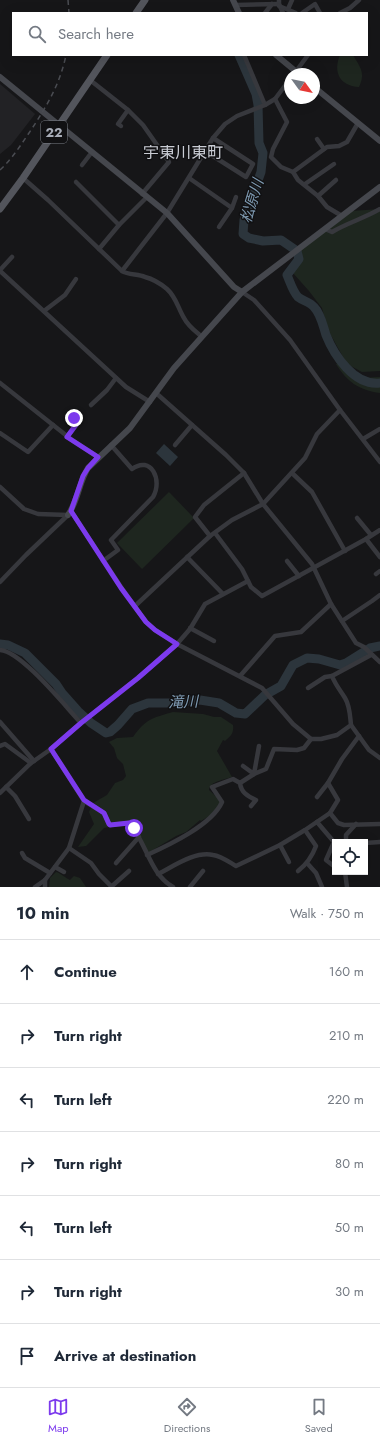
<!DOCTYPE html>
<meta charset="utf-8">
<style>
body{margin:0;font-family:Jost,"Noto Sans JP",sans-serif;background:#f2f2f3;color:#1f2937}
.controls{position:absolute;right:12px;bottom:12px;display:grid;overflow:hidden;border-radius:0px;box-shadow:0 4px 16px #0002}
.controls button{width:36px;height:36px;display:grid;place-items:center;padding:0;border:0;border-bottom:1px solid #e0e1e3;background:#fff;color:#1f2937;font:20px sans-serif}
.compass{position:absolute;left:284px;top:68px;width:36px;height:36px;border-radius:50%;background:#fff;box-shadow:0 4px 16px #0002;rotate:123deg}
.stop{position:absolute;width:12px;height:12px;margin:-9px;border:3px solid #7c3aed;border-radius:50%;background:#fff}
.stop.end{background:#7c3aed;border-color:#fff;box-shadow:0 1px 4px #0008}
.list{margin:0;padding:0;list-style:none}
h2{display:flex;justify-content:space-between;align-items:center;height:52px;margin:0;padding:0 16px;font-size:17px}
h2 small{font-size:13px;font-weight:400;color:#747a83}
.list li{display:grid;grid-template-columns:26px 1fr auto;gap:12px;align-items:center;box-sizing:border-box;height:64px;padding:0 16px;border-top:1px solid #e0e1e3}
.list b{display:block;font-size:15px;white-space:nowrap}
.list em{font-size:13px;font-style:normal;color:#747a83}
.icon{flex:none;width:22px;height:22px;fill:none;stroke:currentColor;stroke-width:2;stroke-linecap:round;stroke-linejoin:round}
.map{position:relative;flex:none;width:380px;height:887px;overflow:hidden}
.search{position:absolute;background:#fff;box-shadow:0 4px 16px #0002;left:12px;right:12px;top:12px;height:44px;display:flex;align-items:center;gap:10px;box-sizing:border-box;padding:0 14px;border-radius:0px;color:#747a83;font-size:15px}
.sheet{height:500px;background:#fff}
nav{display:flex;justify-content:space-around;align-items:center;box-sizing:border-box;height:56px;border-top:1px solid #e0e1e3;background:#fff;font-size:11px;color:#747a83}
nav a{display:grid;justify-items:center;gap:2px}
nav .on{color:#7c3aed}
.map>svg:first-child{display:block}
</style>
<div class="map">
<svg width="380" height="887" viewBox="0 0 380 887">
<rect width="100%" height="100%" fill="#161618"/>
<polygon fill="#222225" points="0,84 35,114 11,145 0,154"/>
<g fill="#1e261f">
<path d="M340 55H353C360 67 366 73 359 87 339 86 333 71 340 55Z"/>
<polygon points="380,209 380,371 362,372 347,364 328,330 322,308 309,291 293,273 297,251 351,211"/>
<path d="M343 363 361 378 380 377V393C359 390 347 382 336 364Z"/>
<polygon points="169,492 194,518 142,569 117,543"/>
<path d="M173 712 203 714 214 717H221L233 725C234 733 231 736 225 741L223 740 217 751 232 777C224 780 210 781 209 790L222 802 214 813 201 821 200 820 186 832 176 836 148 853 138 833 126 824 104 828 86 846 78 847 94 824 89 812 93 803 107 795 115 783 123 780 126 776 123 764 117 758 114 748 109 742 117 738 133 737C146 719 152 718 173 712Z"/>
<path d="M56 872C61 873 65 878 70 880L74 876 80 878 86 887H49L50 878Z"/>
</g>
<polygon fill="#2c353c" points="164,444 178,457 170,466 156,453"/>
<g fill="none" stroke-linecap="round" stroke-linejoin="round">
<g stroke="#2c353c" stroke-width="9">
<path d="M239 55 256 94 258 105 259 143 263 153 261 172 244 220 243 234 249 238 263 241 281 240 297 251 299 259 287 275C290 282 293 292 298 297 303 301 310 302 314 307 321 314 323 326 326 335 334 355 354 386 380 383"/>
<polyline points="0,644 8,645 25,653 56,684 62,693 78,711 91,723 106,733 110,732 118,725 132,709 148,703 169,703 200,700 219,703 236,713 245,714 265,695 281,686 293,665 307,658 319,659 340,665 346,663 370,648 380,646"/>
</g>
<g stroke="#37383d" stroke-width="4.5">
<polyline points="279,0 279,4 283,13"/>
<polyline points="235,5 279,4"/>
<polyline points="279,6 296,13"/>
<polyline points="288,9 292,0"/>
<polyline points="265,13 272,4"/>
<polyline points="302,13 315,4 320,13"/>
<polyline points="340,13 350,8 359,0"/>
<polyline points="244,55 265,105"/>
<polyline points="294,74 308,55"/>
<polyline points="90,80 128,110 143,125 169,162 142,194"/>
<polyline points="275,99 287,122 273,149 271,157 281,167 293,172 298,180 318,196 327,207 342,216"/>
<polyline points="121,126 118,124 128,110"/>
<polyline points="317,139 324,149"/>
<polyline points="205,151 246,177 253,164 213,138"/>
<polyline points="82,165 92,152"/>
<polyline points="293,172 327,147 339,146 347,142 358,123"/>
<path d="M23 178 48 200 122 271C128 275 138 274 145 277 153 279 161 284 167 289 176 297 178 308 184 318 188 326 195 331 201 336"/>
<polyline points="189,178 232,208"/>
<polyline points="76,182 119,225"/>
<polyline points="305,184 334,164"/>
<polyline points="318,196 336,180"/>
<polyline points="219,227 232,208 236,197"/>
<path d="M325 229 332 232C347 223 365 218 380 209"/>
<polyline points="99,249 119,225 147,197"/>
<polyline points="0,270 12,257"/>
<polyline points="0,271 126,387 150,402"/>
<polyline points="122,271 167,213 213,138 225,124 237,116 265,105 275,99 290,79"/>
<polyline points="242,292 254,300 290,340 340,410 380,462"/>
<polyline points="44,311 65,295 76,279"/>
<polyline points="0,383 72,440 98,457"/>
<polyline points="156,393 226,455 244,473 263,504 312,564 331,604 356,643 364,647 380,662"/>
<polyline points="91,405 107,390 116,378"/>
<polyline points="0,433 28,452 53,425"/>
<polyline points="67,437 78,423 74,418"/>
<polyline points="363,439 380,429"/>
<polyline points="175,445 192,425"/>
<polyline points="292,473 312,492 345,551"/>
<polyline points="0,487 24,509 38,514 68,515"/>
<path d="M71 511 121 587 146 622 155 630 177 644 262 688 293 724 311 739H321L337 735 351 725C350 716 350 706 345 698 340 690 335 684 332 676L371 655"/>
<polyline points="357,518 371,535"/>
<polyline points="215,533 242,569 251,587 262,596 366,539 380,530"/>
<polyline points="210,536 195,517 204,505 244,473"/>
<polyline points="366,539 380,557"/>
<polyline points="187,557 223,594"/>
<path d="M103 561 118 550 111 540 153 497C163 480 151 455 132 469L111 445"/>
<polyline points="287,561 299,576"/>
<polyline points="376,574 380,571"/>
<polyline points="0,582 26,555 68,515"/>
<polyline points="135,606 210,536 232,520 263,504 305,458 317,434 340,410"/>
<polyline points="342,621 372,601 380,595"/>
<polyline points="190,628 214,641"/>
<path d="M0 650C21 651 65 706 81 723"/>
<polyline points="240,676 275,636 301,632 331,604"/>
<polyline points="308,688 325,677 332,676"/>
<polyline points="0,722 34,761"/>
<polyline points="351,725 369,750 380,758"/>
<polyline points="0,746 5,744 31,763"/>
<path d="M51 749 84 801 104 813 109 824 110 825 129 823C147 843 149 873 173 887"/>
<polyline points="243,766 254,774 259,746"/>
<path d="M240 783C241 792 247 796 256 800L251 806"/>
<polyline points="328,783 342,759 359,736"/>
<polyline points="6,787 15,796 29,819"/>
<polyline points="0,793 31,763 51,749 81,723 138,678 177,644 190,629 205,604 248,581"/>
<polyline points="317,797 328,783 338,800 330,813 338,823 344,825 380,824"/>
<polyline points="317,822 334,842 326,860 335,867"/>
<polyline points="346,842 346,835 356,824"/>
<polyline points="365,843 380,842"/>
<polyline points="280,845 289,862"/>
<polyline points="69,848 91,863 99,874 112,887"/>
<polyline points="22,853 25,858 50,873"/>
<path d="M147 855C169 845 212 825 222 802L212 787 233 779 240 783 254 774 266 769 274 749 297 750 304 748 311 739"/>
<polyline points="116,863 139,837"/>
<polyline points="307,863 316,873 322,887"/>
<polyline points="55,867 64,872"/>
<path d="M298 871C307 864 312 857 316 846L305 830"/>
<polyline points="345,872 347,887"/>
<path d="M158 874C174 866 195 851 213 855 221 856 229 862 236 866L280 845 305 830 330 813"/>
<polyline points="45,880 45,887"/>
<polyline points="35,887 45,880 69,848 84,801"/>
<polyline points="111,887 129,871"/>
<polyline points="190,887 203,871"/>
</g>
<g stroke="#45474d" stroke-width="6">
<polyline points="233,0 239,13"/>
<polyline points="276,55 299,74"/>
<polyline points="0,77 167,213 234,287 242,292"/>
<polyline points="314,87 380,141"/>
<path d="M68 515C78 501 79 482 88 468L130 428 174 368 242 292 380 187"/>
</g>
<g stroke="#53555c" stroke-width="7">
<polyline points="136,13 145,0"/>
<polyline points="0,209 23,178 107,55"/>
</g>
<g stroke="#4a4c52" stroke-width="1.5" stroke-dasharray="5 4" stroke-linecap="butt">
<polyline points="68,0 69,13"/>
<path d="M0 170C12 159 20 146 29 133 45 109 60 85 66 55"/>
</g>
</g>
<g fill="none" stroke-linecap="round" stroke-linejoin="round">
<polyline stroke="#7c3aed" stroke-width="5" points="74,418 78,422 67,437 98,457 88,468 83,476 71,511 121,588 146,622 155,630 177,644 138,678 81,723 51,749 84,800 104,813 109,824 110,825 129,823 134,828"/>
</g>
<g text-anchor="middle" stroke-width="3" stroke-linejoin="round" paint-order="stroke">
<rect fill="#111113" stroke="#7b7e86" stroke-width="1" x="41" y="121" width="26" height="22" rx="3"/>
<g font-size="13" font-weight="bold" fill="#a8adb8">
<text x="54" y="137">22</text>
</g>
<g font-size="15" font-style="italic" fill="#7f9bb3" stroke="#111113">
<text transform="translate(252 201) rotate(-73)" y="5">松原川</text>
<text transform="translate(183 702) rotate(-2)" y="5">滝川</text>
</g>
<g font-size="16" fill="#c9ccd4" stroke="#111113">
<text x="183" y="158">宇東川東町</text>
</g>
</g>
</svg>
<div class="controls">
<button><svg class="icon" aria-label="locate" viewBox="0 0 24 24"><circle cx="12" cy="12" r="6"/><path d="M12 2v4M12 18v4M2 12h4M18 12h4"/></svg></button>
</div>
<svg class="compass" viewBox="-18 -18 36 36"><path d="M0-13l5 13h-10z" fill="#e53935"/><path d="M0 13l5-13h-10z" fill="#747a83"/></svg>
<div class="stop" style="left:134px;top:828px"></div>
<div class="stop end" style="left:74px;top:418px"></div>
<div class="search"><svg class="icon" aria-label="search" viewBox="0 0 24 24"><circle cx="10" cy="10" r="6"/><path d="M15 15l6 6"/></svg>Search here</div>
</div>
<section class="sheet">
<h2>10 min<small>Walk · 750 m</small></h2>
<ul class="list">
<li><svg class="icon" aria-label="ahead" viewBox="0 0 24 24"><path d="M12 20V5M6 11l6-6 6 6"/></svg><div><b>Continue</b></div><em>160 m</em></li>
<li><svg class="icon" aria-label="right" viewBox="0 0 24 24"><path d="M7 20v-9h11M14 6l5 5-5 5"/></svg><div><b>Turn right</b></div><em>210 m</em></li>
<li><svg class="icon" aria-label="left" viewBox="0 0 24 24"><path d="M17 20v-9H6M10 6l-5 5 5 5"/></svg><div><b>Turn left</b></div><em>220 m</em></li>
<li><svg class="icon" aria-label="right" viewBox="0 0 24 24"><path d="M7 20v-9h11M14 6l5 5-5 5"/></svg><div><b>Turn right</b></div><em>80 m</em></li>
<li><svg class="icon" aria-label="left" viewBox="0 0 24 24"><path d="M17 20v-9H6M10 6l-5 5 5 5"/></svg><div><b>Turn left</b></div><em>50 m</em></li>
<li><svg class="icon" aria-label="right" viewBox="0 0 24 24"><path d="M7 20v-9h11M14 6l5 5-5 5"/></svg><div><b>Turn right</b></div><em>30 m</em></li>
<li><svg class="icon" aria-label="arrive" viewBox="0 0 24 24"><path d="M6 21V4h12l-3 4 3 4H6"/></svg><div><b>Arrive at destination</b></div></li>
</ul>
</section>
<nav>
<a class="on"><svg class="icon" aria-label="map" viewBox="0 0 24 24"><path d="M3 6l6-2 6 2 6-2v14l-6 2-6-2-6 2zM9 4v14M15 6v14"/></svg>Map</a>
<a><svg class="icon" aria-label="directions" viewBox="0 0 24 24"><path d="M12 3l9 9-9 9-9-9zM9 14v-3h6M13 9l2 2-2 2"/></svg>Directions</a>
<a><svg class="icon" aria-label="saved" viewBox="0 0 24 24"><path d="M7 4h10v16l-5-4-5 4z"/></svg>Saved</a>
</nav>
